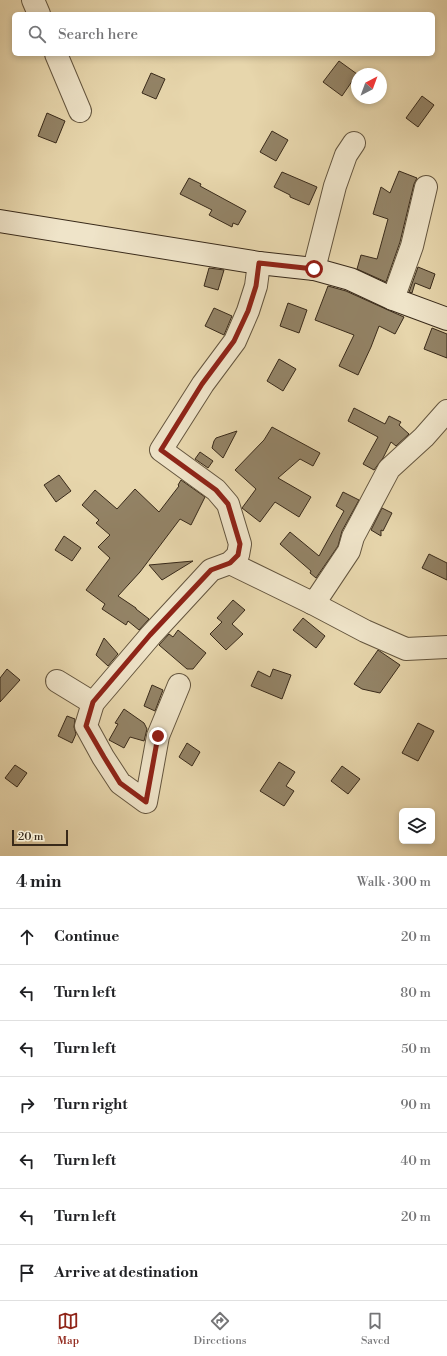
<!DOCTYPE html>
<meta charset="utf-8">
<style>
body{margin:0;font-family:"Libre Bodoni",serif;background:#f2f2f2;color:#202124}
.controls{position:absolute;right:12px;bottom:12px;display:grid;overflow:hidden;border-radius:6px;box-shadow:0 2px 6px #0003}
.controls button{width:36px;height:36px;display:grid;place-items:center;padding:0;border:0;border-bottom:1px solid #e0e0e0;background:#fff;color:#202124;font:20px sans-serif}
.compass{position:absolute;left:351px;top:68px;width:36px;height:36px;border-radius:50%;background:#fff;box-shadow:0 2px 6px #0003;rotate:41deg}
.scale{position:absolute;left:12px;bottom:10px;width:56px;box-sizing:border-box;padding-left:4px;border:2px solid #392a1a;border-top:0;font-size:11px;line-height:14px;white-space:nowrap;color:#392a1a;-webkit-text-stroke:3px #efe4c9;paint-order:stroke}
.stop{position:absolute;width:12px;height:12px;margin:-9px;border:3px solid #8f2418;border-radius:50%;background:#fff}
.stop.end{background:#8f2418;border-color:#fff;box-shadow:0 1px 4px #0008}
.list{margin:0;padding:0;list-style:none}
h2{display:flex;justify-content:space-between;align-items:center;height:52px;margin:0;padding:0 16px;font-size:17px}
h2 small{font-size:13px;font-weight:400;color:#757577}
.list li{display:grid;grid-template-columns:26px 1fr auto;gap:12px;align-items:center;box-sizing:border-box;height:56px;padding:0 16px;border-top:1px solid #e0e0e0}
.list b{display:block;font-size:15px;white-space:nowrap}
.list em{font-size:13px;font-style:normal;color:#757577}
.icon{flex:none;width:22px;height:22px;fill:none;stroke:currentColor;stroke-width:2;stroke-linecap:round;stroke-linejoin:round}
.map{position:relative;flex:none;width:447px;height:856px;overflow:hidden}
.search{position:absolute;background:#fff;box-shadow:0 2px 6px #0003;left:12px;right:12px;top:12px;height:44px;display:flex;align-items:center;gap:10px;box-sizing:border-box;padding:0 14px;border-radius:6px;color:#757577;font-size:15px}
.sheet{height:444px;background:#fff}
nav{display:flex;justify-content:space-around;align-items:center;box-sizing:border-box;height:56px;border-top:1px solid #e0e0e0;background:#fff;font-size:11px;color:#757577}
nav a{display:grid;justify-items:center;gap:2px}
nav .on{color:#8f2418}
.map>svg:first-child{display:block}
</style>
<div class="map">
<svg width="447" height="856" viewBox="0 0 447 856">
<rect width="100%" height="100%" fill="#e7d6ac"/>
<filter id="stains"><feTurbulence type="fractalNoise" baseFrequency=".005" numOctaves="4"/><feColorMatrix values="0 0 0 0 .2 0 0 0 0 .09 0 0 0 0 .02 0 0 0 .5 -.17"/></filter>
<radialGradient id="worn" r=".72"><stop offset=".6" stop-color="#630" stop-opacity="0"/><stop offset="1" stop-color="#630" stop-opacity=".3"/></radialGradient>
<g fill="#938366" stroke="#392a1a">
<polygon points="339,61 357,74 342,96 323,82"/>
<polygon points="151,73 165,79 156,99 142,93"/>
<polygon points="422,96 434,105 418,127 406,118"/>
<polygon points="47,113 65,121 56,143 38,136"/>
<polygon points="272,131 288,140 276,161 260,152"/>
<polygon points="399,171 417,178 414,184 400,242 386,282 357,269 361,255 377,259 388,219 373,214 381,187 390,193"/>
<polygon points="282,172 317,187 309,205 290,197 290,195 274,187"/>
<polygon points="189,178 201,184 200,186 246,211 238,225 233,223 232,227 209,215 212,210 180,194"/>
<polygon points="418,267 435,274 430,289 415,283 412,293 409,292"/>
<polygon points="209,268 224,270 218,290 204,286"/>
<polygon points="328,286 346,291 388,310 404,317 395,334 379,326 371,347 358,375 339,366 354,335 315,320"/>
<polygon points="288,303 307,310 299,333 280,326"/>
<polygon points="214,308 232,316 224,335 205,326"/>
<polygon points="432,328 447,334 447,358 424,349"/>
<polygon points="279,359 296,369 283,391 267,381"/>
<polygon points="354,408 385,424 389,416 401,422 399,425 409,434 396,446 391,442 383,458 374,470 363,464 378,437 348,421"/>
<polygon points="272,427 320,453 313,466 300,459 278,478 311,497 299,517 275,502 260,522 242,508 256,489 235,470 264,440"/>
<polygon points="237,431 223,458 212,448 214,441 216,438"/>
<polygon points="200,452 213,461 208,468 195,459"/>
<polygon points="59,475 71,491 56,502 44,485"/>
<polygon points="181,480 205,497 191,525 180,519 140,572 118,596 136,608 136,609 149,619 139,630 128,621 126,625 102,609 105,604 86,590 110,558 98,547 110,535 96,523 99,520 82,505 95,490 117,509 135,489 159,512 179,486 178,485"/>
<polygon points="343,492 359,500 342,531 338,546 316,578 310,573 311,571 280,544 290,532 319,556 344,511 336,506"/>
<polygon points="382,508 392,513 383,531 381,530 381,536 371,530"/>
<polygon points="64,536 81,548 72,561 55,550"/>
<polygon points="429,554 447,563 447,580 422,568"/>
<polygon points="193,561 162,580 149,565"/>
<polygon points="233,600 245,610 232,624 243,634 226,650 210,634 222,622 217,618"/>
<polygon points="303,618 325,636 316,648 293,630"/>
<polygon points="178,630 206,653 193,669 187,669 159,645 169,634 173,637"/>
<polygon points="104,638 118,654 108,666 96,655"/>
<polygon points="378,650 400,665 380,693 362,689 354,684"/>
<polygon points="7,669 20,680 0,702 0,678"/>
<polygon points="273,669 291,675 282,699 251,686 258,671 270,677"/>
<polygon points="152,685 163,690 155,711 144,706"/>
<polygon points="124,709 144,723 147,729 144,741 130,737 124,748 109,740 118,724 115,723"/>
<polygon points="67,716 75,719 74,727 76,734 72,743 58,736"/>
<polygon points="418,723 434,731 418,761 402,753"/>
<polygon points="187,743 200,752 192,766 179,757"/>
<polygon points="279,762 295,772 286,786 294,791 284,806 260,791"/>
<polygon points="15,765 27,773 17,787 5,778"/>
<polygon points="342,766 360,779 348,794 331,781"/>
</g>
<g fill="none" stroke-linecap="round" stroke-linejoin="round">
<defs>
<g id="street">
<polyline points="33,0 39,14"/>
<polyline points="56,54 80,111"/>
<polyline points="314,269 335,186 346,155 354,143"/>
<polyline points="393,299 412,246 426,187"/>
<polyline points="230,563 312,603 365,631 406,649 447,647"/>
<polyline points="312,603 319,596 349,551 353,537 389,469 424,437 447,411"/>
<polyline points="57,681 93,703"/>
<polyline points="179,685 158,736 146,802 120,783 103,757 86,726 93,703 151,635 211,570 230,563 238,555 240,544 228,504 216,490 161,450 203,384 235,341 248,311 256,286 259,263"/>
</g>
<polyline id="secondary" points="0,221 259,263 314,269 350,279 393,299 447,319"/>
</defs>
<use href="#street" stroke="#64553e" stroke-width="24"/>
<use href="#secondary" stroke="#392a1a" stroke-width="24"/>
<use href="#street" stroke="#efe4c9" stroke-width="22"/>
<use href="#secondary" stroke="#efe4c9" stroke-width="22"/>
</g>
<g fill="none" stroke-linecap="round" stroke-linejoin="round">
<polyline stroke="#8f2418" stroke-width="5" points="158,736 146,802 120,783 104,757 86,726 93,702 150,635 211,570 230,563 238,555 240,544 228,504 216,490 161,450 202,384 234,341 248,311 256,286 259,263 314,269"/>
</g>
<rect width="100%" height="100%" filter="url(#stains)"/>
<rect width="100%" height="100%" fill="url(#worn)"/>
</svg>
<div class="controls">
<button><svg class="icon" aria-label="layers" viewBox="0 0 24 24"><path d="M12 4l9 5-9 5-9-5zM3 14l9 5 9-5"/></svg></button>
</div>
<svg class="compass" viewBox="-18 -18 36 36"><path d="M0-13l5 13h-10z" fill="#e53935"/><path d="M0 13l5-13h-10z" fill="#757577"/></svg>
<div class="scale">20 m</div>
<div class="stop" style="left:314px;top:269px"></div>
<div class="stop end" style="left:158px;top:736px"></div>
<div class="search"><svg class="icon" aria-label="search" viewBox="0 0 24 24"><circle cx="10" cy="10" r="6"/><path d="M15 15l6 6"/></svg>Search here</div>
</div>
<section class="sheet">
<h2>4 min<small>Walk · 300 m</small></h2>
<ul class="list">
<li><svg class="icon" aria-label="ahead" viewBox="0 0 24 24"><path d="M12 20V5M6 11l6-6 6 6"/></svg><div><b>Continue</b></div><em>20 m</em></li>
<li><svg class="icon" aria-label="left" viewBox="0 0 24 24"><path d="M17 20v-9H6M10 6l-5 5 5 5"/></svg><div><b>Turn left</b></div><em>80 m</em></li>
<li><svg class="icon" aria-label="left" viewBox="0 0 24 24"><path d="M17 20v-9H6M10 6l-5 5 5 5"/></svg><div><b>Turn left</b></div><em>50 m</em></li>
<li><svg class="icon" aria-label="right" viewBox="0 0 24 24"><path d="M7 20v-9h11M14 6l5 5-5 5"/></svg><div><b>Turn right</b></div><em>90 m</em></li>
<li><svg class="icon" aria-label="left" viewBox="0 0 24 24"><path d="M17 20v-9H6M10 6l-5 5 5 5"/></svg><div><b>Turn left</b></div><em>40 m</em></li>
<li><svg class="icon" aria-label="left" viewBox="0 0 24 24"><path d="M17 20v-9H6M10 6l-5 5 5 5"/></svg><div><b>Turn left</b></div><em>20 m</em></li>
<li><svg class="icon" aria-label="arrive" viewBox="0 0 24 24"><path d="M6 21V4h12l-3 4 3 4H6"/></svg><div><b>Arrive at destination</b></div></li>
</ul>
</section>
<nav>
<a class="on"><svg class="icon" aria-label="map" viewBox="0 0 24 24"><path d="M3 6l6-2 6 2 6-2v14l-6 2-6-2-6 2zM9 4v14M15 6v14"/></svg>Map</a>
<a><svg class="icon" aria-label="directions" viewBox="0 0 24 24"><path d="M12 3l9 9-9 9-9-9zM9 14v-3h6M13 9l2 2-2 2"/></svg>Directions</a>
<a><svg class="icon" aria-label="saved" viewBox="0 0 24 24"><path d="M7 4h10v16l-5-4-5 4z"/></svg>Saved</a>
</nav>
